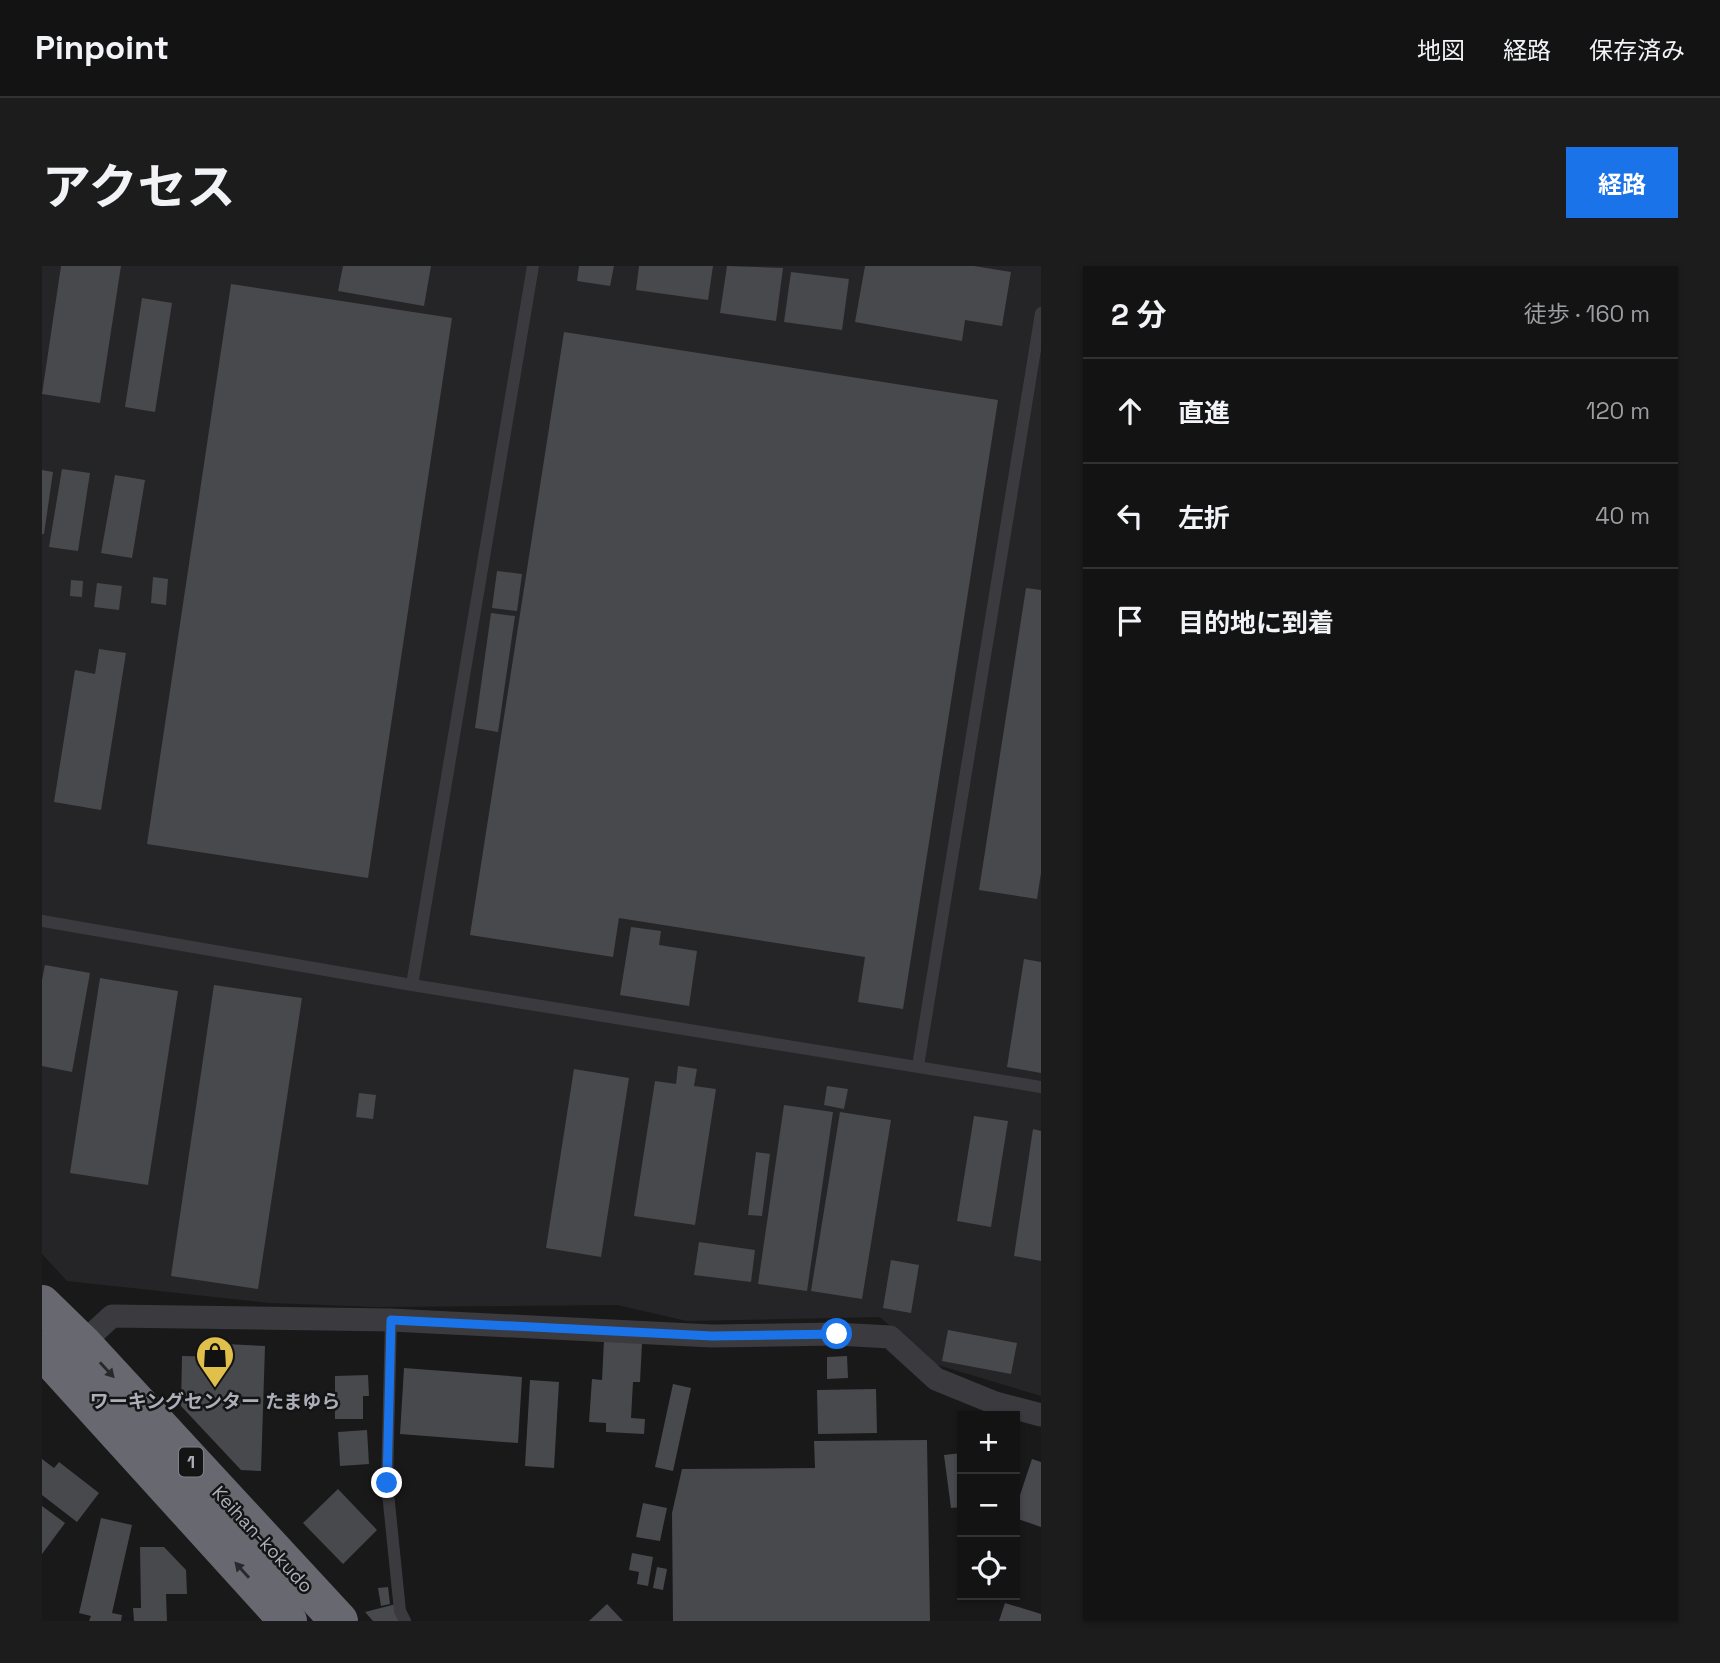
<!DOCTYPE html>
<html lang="ja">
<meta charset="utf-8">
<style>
body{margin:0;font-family:"Space Grotesk","Noto Sans JP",sans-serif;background:#1c1c1d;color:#f1f3f6}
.controls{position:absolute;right:21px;bottom:21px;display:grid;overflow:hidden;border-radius:0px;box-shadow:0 2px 5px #0004}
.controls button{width:63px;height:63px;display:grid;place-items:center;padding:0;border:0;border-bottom:2px solid #323234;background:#131314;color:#f1f3f6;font:35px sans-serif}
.stop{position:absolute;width:21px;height:21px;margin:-16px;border:5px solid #1a73e8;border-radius:50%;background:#fff}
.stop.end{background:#1a73e8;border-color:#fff;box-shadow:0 2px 7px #0008}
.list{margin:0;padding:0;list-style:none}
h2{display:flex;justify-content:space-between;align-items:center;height:91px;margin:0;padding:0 28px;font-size:30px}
h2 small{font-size:23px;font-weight:400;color:#9d9ea0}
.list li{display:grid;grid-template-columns:46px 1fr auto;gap:21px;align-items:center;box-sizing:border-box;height:105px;padding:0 28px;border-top:2px solid #323234}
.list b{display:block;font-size:26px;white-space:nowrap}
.list em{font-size:23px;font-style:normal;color:#9d9ea0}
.icon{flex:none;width:38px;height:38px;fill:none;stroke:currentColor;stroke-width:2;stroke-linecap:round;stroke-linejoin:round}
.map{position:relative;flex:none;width:999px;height:1355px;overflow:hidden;border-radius:0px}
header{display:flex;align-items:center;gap:42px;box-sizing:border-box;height:98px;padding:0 35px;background:#131314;border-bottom:2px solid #323234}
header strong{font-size:33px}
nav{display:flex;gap:38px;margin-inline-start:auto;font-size:24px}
.intro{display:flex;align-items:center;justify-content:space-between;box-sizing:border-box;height:168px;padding:0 42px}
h1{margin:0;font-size:49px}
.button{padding:18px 32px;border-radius:0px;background:#1a73e8;color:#fff;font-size:24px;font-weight:700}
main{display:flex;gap:42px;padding:0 42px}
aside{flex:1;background:#131314;border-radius:0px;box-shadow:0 2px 5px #0004}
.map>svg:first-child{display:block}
</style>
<header>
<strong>Pinpoint</strong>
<nav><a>地図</a><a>経路</a><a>保存済み</a></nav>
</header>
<div class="intro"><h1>アクセス</h1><a class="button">経路</a></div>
<main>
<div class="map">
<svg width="999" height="1355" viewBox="0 0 999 1355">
<rect width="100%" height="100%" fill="#19191a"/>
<polygon fill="#252527" points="0,0 999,0 999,1130 889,1097 838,1051 645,1055 575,1039 333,1041 228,1037 25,1015 0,988"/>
<g fill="#48494d">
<polygon points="19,0 79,0 58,137 0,128"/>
<polygon points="301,0 389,0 382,40 296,25"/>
<polygon points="537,0 572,0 568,20 535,15"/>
<polygon points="597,0 671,0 666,34 594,24"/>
<polygon points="685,0 741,2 734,55 678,47"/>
<polygon points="823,0 932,0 969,6 960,60 923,54 920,75 813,56"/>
<polygon points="749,6 807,13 800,64 742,56"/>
<polygon points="189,18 410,52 326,612 105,578"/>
<polygon points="100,32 130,37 113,146 83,141"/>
<polygon points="522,66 956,134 861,743 816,736 823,691 577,652 571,691 428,669"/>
<polygon points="20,203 48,207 36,285 7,281"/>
<polygon points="0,204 11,206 2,268 0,268"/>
<polygon points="73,209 103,214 90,292 59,287"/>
<polygon points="455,305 480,308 475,345 450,342"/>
<polygon points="111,311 126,313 124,339 109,337"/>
<polygon points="29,314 41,315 40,331 28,330"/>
<polygon points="55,317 80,320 77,344 52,341"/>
<polygon points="984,322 999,324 999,607 995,633 937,624"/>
<polygon points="449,347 473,350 456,466 433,462"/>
<polygon points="57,383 84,387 59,544 12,536 33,404 53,408"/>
<polygon points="589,661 619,665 617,679 655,685 647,740 578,729"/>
<polygon points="982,693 999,696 999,807 965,801"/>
<polygon points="3,699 48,707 30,806 0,800 0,714"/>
<polygon points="58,712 136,725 106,919 28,907"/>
<polygon points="172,719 260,732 216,1023 129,1010"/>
<polygon points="636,800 655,803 652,820 674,823 653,959 592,950 613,815 634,818"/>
<polygon points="532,803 587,812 559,991 504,982"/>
<polygon points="785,820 806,823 802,843 782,839"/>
<polygon points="317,827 334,829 331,853 314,851"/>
<polygon points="742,839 791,846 765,1025 716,1018"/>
<polygon points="798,846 849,854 820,1033 769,1025"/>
<polygon points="932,850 966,855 949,961 915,955"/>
<polygon points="991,863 999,865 999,995 972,990"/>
<polygon points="714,886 728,888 720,950 706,949"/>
<polygon points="657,976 713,984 709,1016 652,1009"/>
<polygon points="849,994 877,999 869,1047 841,1042"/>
<polygon points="906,1064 975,1077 969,1108 900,1095"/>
<polygon points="562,1074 600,1077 598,1116 591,1116 589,1152 603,1153 602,1168 564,1166 564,1157 547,1156 550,1113 560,1114"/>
<polygon points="183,1078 223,1080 219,1205 199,1204 139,1140 140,1090 182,1091"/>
<polygon points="805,1090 806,1112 785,1113 785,1091"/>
<polygon points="362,1102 480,1111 476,1177 358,1168"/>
<polygon points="326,1109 327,1130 321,1130 321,1153 293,1153 293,1110"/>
<polygon points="488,1114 517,1116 512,1202 483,1200"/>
<polygon points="631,1118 649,1122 631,1205 613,1201"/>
<polygon points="834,1123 835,1167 776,1168 775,1124"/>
<polygon points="325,1164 327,1198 298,1200 296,1166"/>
<polygon points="885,1174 888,1355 631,1355 630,1247 640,1203 773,1202 772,1175"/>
<polygon points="920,1187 920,1241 909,1242 902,1189"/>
<polygon points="0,1193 12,1202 17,1196 57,1227 35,1256 0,1229"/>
<polygon points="990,1193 999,1196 999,1261 973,1252 973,1244"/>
<polygon points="296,1223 335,1264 301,1298 261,1257"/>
<polygon points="601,1237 625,1242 618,1275 594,1271"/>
<polygon points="0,1240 23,1257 0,1288"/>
<polygon points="59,1252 90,1259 70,1347 80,1349 79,1355 47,1355 49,1350 37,1347"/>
<polygon points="98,1281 122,1281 144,1304 145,1328 124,1328 125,1355 92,1355 91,1342 99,1342"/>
<polygon points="590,1287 611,1291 606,1320 595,1318 597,1306 587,1304"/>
<polygon points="615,1301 625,1303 621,1324 611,1322"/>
<polygon points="346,1321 348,1338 339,1340 336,1322"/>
<polygon points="963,1337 999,1348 999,1355 957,1355"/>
<polygon points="354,1338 358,1355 331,1355 323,1346"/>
<polygon points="565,1338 581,1355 547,1355"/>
</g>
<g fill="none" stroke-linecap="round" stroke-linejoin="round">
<g stroke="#3a3a3f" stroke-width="12">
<polyline points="0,655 370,719 999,821"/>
<polyline points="370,719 491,0"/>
<polyline points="876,800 999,47"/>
<polyline points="349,1054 345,1217 358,1345 363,1355"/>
</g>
<polyline stroke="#3a3a3f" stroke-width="23" points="33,1084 70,1050 349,1054 670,1070 795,1068 848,1071 894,1113 953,1137 999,1149"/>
<g stroke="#676870" stroke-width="38">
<polyline points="0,1038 40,1077 297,1355"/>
<polyline points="0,1084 246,1355"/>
</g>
</g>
<defs><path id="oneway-solid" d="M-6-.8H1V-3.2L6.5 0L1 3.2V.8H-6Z" transform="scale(1.75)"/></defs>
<g fill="#29292c">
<use href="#oneway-solid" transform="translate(65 1104) rotate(47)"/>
<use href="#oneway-solid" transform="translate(200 1304) rotate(-132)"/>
</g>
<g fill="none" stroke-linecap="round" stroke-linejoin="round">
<polyline stroke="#1a73e8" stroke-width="9" points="345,1217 349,1054 670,1070 795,1068"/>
</g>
<defs>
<symbol id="shop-pin" viewBox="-11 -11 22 30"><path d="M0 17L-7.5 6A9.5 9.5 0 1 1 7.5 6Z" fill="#e0c04b" stroke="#141415"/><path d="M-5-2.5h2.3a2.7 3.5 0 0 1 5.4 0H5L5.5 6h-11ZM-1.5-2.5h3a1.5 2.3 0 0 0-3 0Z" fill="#111"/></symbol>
</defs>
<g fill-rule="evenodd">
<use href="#shop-pin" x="151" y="1067" width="44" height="60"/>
</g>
<g text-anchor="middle" stroke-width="5" stroke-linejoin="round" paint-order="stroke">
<rect fill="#141415" stroke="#7e8088" stroke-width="2" x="137" y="1181.5" width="24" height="29" rx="5"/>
<g font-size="18" font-weight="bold" fill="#acafb9">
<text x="149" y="1202">1</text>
</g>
<g font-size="19" font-weight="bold" fill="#acafb9" stroke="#141415">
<text x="173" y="1142">ワーキングセンター たまゆら</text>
</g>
<g font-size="19" fill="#acafb9" stroke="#141415">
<text transform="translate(221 1273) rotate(47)" y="7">Keihan-kokudo</text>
</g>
</g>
</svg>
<div class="controls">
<button>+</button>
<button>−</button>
<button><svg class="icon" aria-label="locate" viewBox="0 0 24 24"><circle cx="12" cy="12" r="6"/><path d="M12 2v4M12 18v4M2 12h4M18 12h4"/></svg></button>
</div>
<div class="stop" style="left:795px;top:1068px"></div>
<div class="stop end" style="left:345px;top:1217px"></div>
</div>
<aside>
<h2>2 分<small>徒歩 · 160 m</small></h2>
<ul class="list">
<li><svg class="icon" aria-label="ahead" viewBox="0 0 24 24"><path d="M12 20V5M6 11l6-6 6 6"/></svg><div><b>直進</b></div><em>120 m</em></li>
<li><svg class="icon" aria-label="left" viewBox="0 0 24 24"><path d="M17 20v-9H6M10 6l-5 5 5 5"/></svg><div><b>左折</b></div><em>40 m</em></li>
<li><svg class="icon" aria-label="arrive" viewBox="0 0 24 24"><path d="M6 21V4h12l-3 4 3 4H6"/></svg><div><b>目的地に到着</b></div></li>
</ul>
</aside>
</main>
